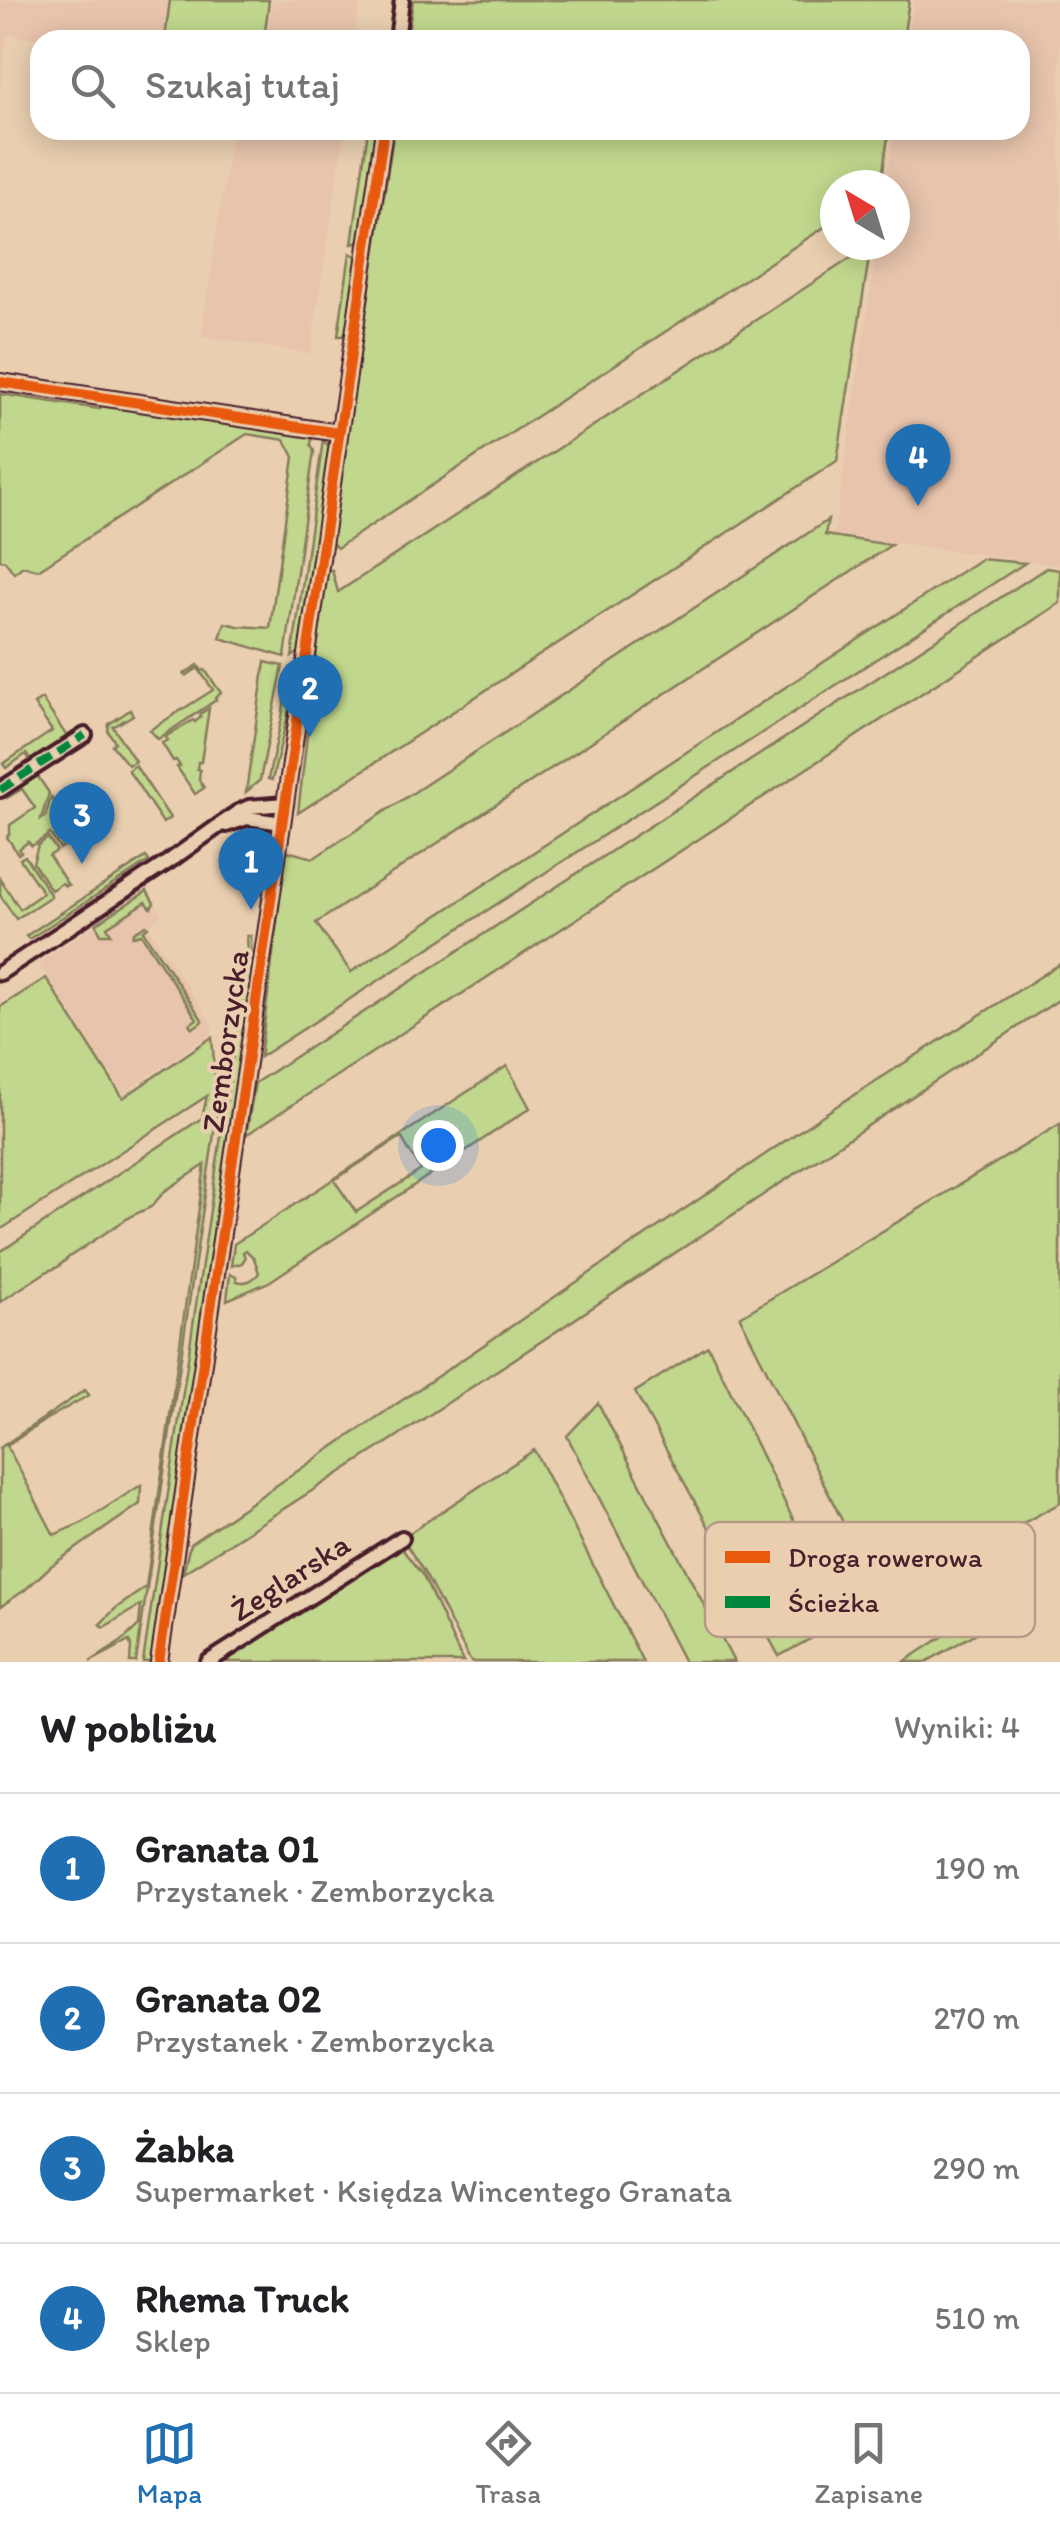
<!DOCTYPE html>
<html lang="pl">
<meta charset="utf-8">
<style>
body{margin:0;font-family:Itim,sans-serif;background:#f2f2f2;color:#202124}
.compass{position:absolute;left:820px;top:170px;width:90px;height:90px;border-radius:50%;background:#fff;box-shadow:0 5px 25px #0003;rotate:322deg}
.you{position:absolute;left:438px;top:1145px;width:35px;height:35px;margin:-25px;border:8px solid #fff;border-radius:50%;background:#1a73e8;box-shadow:0 0 0 15px #1a73e833}
.badge{display:grid;place-items:center;width:65px;height:65px;border-radius:50%;background:#1f6fb2;color:#fff;font-size:32px;font-weight:700}
.pin{position:absolute;translate:-50% -82px;filter:drop-shadow(0 2px 5px #0008)}
.pin::after{content:'';position:absolute;top:52px;width:35px;height:30px;background:inherit;clip-path:polygon(0 0,100% 0,50% 100%)}
.list{margin:0;padding:0;list-style:none}
h2{display:flex;justify-content:space-between;align-items:center;height:130px;margin:0;padding:0 40px;font-size:42px}
h2 small{font-size:32px;font-weight:400;color:#757577}
.list li{display:grid;grid-template-columns:65px 1fr auto;gap:30px;align-items:center;box-sizing:border-box;height:150px;padding:0 40px;border-top:2px solid #e0e0e0}
.list b{display:block;font-size:38px;white-space:nowrap}
.list p{margin:0;font-size:32px;white-space:nowrap;color:#757577}
.list em{font-size:32px;font-style:normal;color:#757577}
.icon{flex:none;width:55px;height:55px;fill:none;stroke:currentColor;stroke-width:2;stroke-linecap:round;stroke-linejoin:round}
.map{position:relative;flex:none;width:1060px;height:1662px;overflow:hidden}
.search{position:absolute;background:#fff;box-shadow:0 5px 25px #0003;left:30px;right:30px;top:30px;height:110px;display:flex;align-items:center;gap:25px;box-sizing:border-box;padding:0 35px;border-radius:30px;color:#757577;font-size:38px}
.sheet{height:730px;background:#fff}
nav{display:flex;justify-content:space-around;align-items:center;box-sizing:border-box;height:140px;border-top:2px solid #e0e0e0;background:#fff;font-size:28px;color:#757577}
nav a{display:grid;justify-items:center;gap:5px}
nav .on{color:#1f6fb2}
.map>svg:first-child{display:block}
</style>
<div class="map">
<svg width="1060" height="1662" viewBox="0 0 1060 1662">
<rect width="100%" height="100%" fill="#e9cfb0"/>
<filter id="ink" filterUnits="userSpaceOnUse"><feTurbulence type="fractalNoise" baseFrequency=".01" numOctaves="2"/><feDisplacementMap in="SourceGraphic" scale="20" xChannelSelector="R" yChannelSelector="G"/><feConvolveMatrix kernelMatrix="1 2 1 2 8 2 1 2 1" color-interpolation-filters="sRGB"/></filter>
<g filter="url(#ink)">
<g fill="#e8c4ad">
<polygon points="0,0 259,0 253,40 46,40 7,35 0,93"/>
<polygon points="272,0 360,0 354,40 266,40"/>
<polygon points="914,0 1060,0 1060,566 834,534 877,245 895,245 895,185 886,185 894,130 1020,130 1020,40 908,40"/>
<polygon points="232,130 345,130 310,354 201,336"/>
<polygon points="147,891 162,915 147,926 213,1026 211,1034 123,1093 38,963"/>
</g>
<g fill="#c1d78d" stroke="#867b5c" stroke-width="2.5" fill-rule="evenodd">
<polygon points="170,0 269,0 264,40 165,38"/>
<polygon points="413,0 909,0 903,40 407,40"/>
<polygon points="368,130 377,130 376,140 362,236 357,243 352,244"/>
<polygon points="394,130 889,130 881,185 835,185 835,220 337,548 331,542"/>
<polygon points="871,245 837,461 298,813 326,571 332,570 338,592"/>
<polygon points="350,253 356,256 358,263 347,331 344,336 338,336"/>
<path d="M0 394 100 409 102 402C172 412 241 427 312 437L311 444 314 451 285 657 220 638 225 623 238 626 270 628 294 457 285 440 247 434 38 570 23 566 14 573 5 561 0 560Z"/>
<polygon points="323,440 329,446 330,451 302,645 299,652 292,657"/>
<polygon points="828,520 825,535 891,545 316,923 351,972 981,559 1025,563 260,1057 286,851 314,858"/>
<polygon points="1046,568 1060,570 1060,603 246,1135 255,1083"/>
<polygon points="265,662 283,666 260,780 246,792"/>
<polygon points="198,665 202,671 205,670 221,693 215,698 216,700 158,739 150,730 213,690 198,668 186,676 184,674"/>
<polygon points="290,669 294,673 296,681 272,780 268,779 282,717"/>
<polygon points="42,699 70,741 33,764 26,754 6,768 3,764 52,731 34,704"/>
<polygon points="209,708 201,762 198,762 197,769 200,770 199,780 204,788 195,794 177,767 180,766 176,760 173,761 162,743 168,740 165,737 193,720 195,722 201,717 200,714"/>
<polygon points="130,710 133,715 113,727 135,761 128,765 112,745 115,742 108,731 109,724"/>
<polygon points="135,765 170,818 163,823 128,770"/>
<polygon points="35,772 49,793 41,819 45,817 51,797 58,809 55,812 60,811 75,834 69,838 70,842 60,849 50,834 32,846 28,842 19,849 21,852 18,854 7,837 10,832 10,825 35,808 22,789 7,798 6,795 10,793 8,789"/>
<polygon points="48,838 57,851 49,856 68,885 65,886 62,883 51,890 33,863 38,845"/>
<polygon points="25,856 51,896 16,919 0,895 0,879 20,909 43,893 20,859"/>
<polygon points="146,857 149,861 29,939 26,936"/>
<polygon points="147,891 154,903 151,908 146,902 107,927 111,934 101,934 96,924"/>
<polygon points="146,925 148,927 143,931 203,1021 193,1028 190,1024 197,1019 141,934 133,936 134,932"/>
<polygon points="247,936 251,936 252,981 248,1016 152,1662 143,1662 248,954"/>
<polygon points="1060,964 1060,999 393,1439 183,1573 190,1544 835,1107"/>
<polygon points="46,978 123,1098 212,1037 216,1088 221,1086 136,1662 130,1662 131,1646 129,1641 90,1662 122,1641 139,1625 141,1605 104,1627 100,1624 115,1609 146,1587 205,1165 165,1191 151,1207 131,1216 69,1257 58,1267 46,1272 0,1302 0,1252 202,1118 207,1096 0,1230 0,1007"/>
<path d="M507 1066 530 1108 269 1282 227 1300 230 1274 236 1277 237 1281C247 1284 253 1280 259 1273L254 1258 246 1250 243 1252 245 1258 242 1263 231 1266 234 1244ZM401 1137 421 1170 356 1212 334 1180Z"/>
<polygon points="1060,1124 1060,1503 882,1600 740,1317"/>
<polygon points="708,1346 843,1621 779,1656 635,1392"/>
<polygon points="85,1390 89,1395 45,1420 7,1446 54,1535 82,1523 141,1485 140,1504 51,1566 25,1590 0,1607 0,1448"/>
<polygon points="598,1403 734,1662 684,1662 567,1436"/>
<polygon points="534,1450 643,1662 471,1662 425,1574 402,1538"/>
<polygon points="396,1541 423,1576 463,1662 220,1662"/>
<polygon points="1017,1601 1020,1608 926,1662 904,1662 942,1637 1008,1603"/>
</g>
<g fill="none" stroke-linecap="round" stroke-linejoin="round">
<defs>
<g id="minor">
<polyline points="397,40 402,0"/>
<polyline points="0,382 339,433"/>
<polyline points="0,790 85,735"/>
<polyline points="226,825 247,818 282,823"/>
<polyline points="0,973 168,862 238,812 249,807 285,804"/>
<polyline points="159,1662 384,130"/>
<polyline points="208,1662 402,1538"/>
</g>
</defs>
<use href="#minor" stroke="#4a1f2b" stroke-width="20"/>
<use href="#minor" stroke="#e9cfb0" stroke-width="12"/>
<polyline stroke="#00873e" stroke-width="8" stroke-dasharray="15 8" stroke-linecap="butt" points="0,790 85,735"/>
<defs>
<g id="cycleway">
<polyline points="0,382 339,433"/>
<polyline points="159,1662 384,130"/>
</g>
</defs>
<use href="#cycleway" stroke="#e9cfb0" stroke-width="16"/>
<use href="#cycleway" stroke="#e8590c" stroke-width="10"/>
</g>
</g>
<g text-anchor="middle" stroke-width="8" stroke-linejoin="round" paint-order="stroke">
<g font-size="32" fill="#4a1f2b" stroke="#e9cfb0">
<text transform="translate(225 1041) rotate(-82)" y="11">Zemborzycka</text>
<text transform="translate(290 1577) rotate(-33)" y="11">Żeglarska</text>
</g>
</g>
<rect x="705" y="1522" width="330" height="115" rx="15" fill="#e9cfb0" stroke="#b99a88" stroke-width="2.5"/>
<rect x="725" y="1551" width="45" height="12" fill="#e8590c"/>
<rect x="725" y="1596" width="45" height="12" fill="#00873e"/>
<g font-size="28" fill="#4a1f2b">
<text x="788" y="1567">Droga rowerowa</text>
<text x="788" y="1612">Ścieżka</text>
</g>
</svg>
<svg class="compass" viewBox="-18 -18 36 36"><path d="M0-13l5 13h-10z" fill="#e53935"/><path d="M0 13l5-13h-10z" fill="#757577"/></svg>
<div class="you"></div>
<div class="pin badge" style="left:251px;top:910px">1</div>
<div class="pin badge" style="left:310px;top:737px">2</div>
<div class="pin badge" style="left:82px;top:864px">3</div>
<div class="pin badge" style="left:918px;top:506px">4</div>
<div class="search"><svg class="icon" aria-label="search" viewBox="0 0 24 24"><circle cx="10" cy="10" r="6"/><path d="M15 15l6 6"/></svg>Szukaj tutaj</div>
</div>
<section class="sheet">
<h2>W pobliżu<small>Wyniki: 4</small></h2>
<ul class="list">
<li><span class="badge">1</span><div><b>Granata 01</b><p>Przystanek · Zemborzycka</p></div><em>190 m</em></li>
<li><span class="badge">2</span><div><b>Granata 02</b><p>Przystanek · Zemborzycka</p></div><em>270 m</em></li>
<li><span class="badge">3</span><div><b>Żabka</b><p>Supermarket · Księdza Wincentego Granata</p></div><em>290 m</em></li>
<li><span class="badge">4</span><div><b>Rhema Truck</b><p>Sklep</p></div><em>510 m</em></li>
</ul>
</section>
<nav>
<a class="on"><svg class="icon" aria-label="map" viewBox="0 0 24 24"><path d="M3 6l6-2 6 2 6-2v14l-6 2-6-2-6 2zM9 4v14M15 6v14"/></svg>Mapa</a>
<a><svg class="icon" aria-label="directions" viewBox="0 0 24 24"><path d="M12 3l9 9-9 9-9-9zM9 14v-3h6M13 9l2 2-2 2"/></svg>Trasa</a>
<a><svg class="icon" aria-label="saved" viewBox="0 0 24 24"><path d="M7 4h10v16l-5-4-5 4z"/></svg>Zapisane</a>
</nav>
